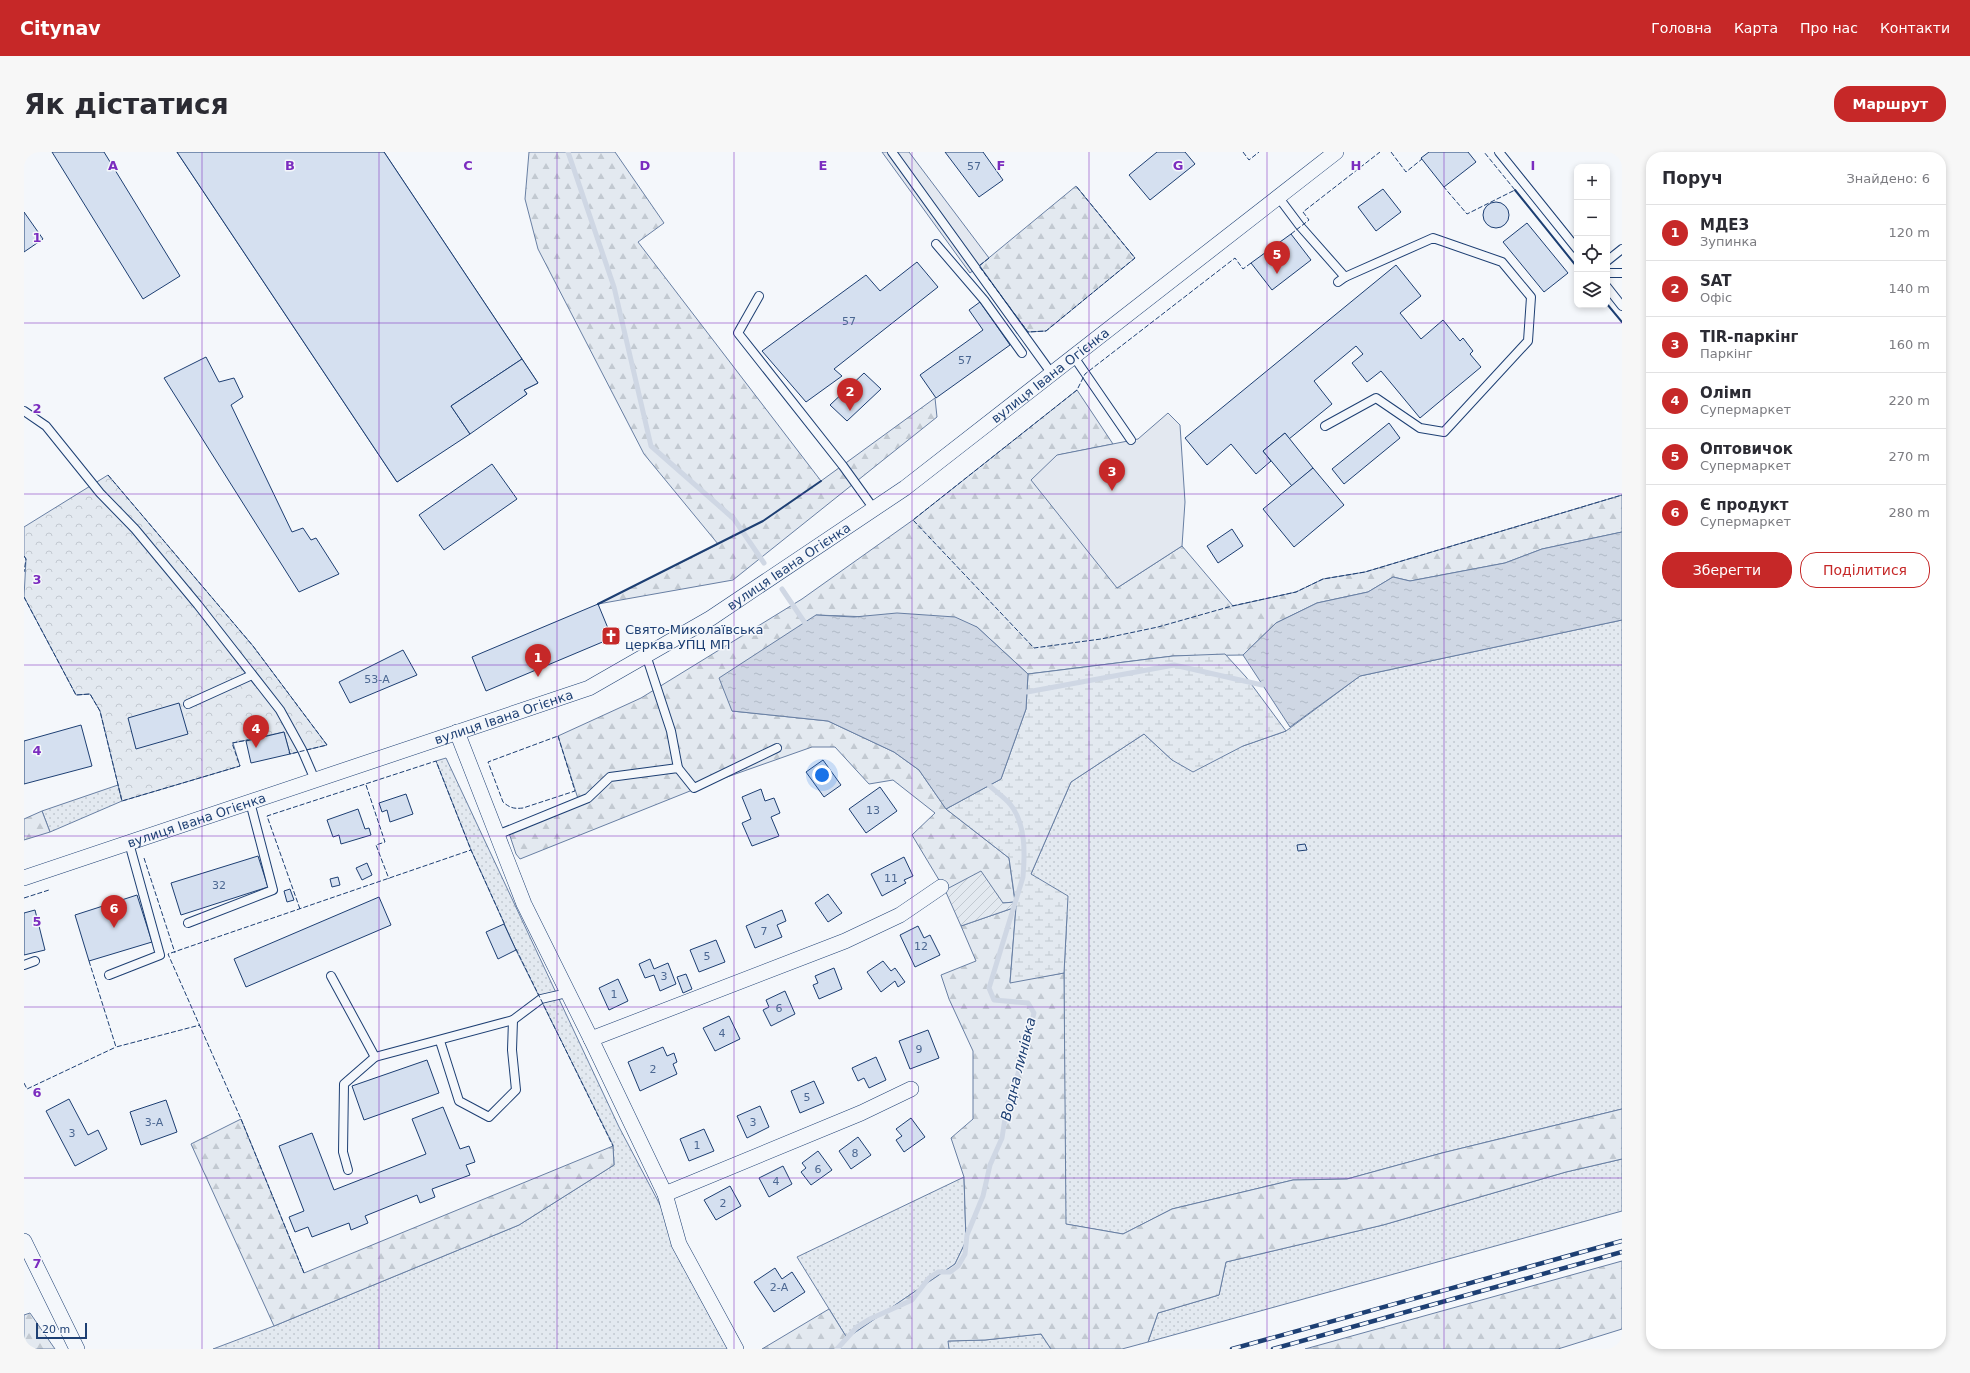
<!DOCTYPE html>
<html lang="uk">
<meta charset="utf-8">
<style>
body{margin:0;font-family:"DejaVu Sans",sans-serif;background:#f7f7f7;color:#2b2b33}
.controls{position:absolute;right:12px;top:12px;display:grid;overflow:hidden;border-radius:8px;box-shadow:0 2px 6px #0003}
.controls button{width:36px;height:36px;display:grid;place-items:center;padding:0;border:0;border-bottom:1px solid #e1e1e2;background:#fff;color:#2b2b33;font:20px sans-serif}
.scale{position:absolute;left:12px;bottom:10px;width:51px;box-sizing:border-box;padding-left:4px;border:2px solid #1d3f73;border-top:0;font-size:11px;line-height:14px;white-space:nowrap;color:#1d3f73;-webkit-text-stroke:3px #f4f7fb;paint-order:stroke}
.you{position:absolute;left:798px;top:623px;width:14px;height:14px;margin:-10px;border:3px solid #fff;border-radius:50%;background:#1a73e8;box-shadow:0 0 0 6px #1a73e833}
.badge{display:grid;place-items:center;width:26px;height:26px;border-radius:50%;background:#c62828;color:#fff;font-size:13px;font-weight:700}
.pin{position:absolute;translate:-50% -33px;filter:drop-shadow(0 1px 2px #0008)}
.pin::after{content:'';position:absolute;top:21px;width:14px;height:12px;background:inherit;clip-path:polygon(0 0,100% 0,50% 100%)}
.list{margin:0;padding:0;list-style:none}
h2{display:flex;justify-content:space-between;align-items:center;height:52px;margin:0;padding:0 16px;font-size:17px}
h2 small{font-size:13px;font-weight:400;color:#7c7c81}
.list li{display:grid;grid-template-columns:26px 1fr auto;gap:12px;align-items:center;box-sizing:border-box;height:56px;padding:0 16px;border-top:1px solid #e1e1e2}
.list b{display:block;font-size:15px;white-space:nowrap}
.list p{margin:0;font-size:13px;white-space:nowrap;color:#7c7c81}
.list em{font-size:13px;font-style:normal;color:#7c7c81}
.actions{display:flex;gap:8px;padding:12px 16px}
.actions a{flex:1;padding:9px 0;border:1px solid #c62828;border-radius:16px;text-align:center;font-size:14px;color:#c62828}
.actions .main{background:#c62828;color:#fff}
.icon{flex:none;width:22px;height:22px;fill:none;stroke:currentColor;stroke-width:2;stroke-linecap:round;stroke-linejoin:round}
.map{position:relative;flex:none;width:1598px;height:1197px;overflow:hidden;border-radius:16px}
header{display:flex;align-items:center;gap:24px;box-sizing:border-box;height:56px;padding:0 20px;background:#c62828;color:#fff}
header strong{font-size:19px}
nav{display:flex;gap:22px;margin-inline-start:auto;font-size:14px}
.intro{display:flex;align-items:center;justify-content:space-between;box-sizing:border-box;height:96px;padding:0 24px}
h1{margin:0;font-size:28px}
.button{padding:10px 18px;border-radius:16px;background:#c62828;color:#fff;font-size:14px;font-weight:700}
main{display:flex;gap:24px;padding:0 24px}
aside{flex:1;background:#fff;border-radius:16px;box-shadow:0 2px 6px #0003}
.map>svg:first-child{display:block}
</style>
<header>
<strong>Citynav</strong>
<nav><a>Головна</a><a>Карта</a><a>Про нас</a><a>Контакти</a></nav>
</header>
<div class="intro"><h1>Як дістатися</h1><a class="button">Маршрут</a></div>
<main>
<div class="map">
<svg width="1598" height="1197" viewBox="0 0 1598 1197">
<defs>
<pattern id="grass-dots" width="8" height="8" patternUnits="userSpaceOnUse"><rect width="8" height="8" fill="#e3e9f0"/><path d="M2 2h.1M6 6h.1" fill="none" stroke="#c2c9d1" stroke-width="1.8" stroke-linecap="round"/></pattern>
<pattern id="forest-firs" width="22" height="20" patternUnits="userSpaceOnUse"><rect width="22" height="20" fill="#e3e9f0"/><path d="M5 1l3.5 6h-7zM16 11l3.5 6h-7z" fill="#c2c9d1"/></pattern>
<pattern id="wetland-marsh" width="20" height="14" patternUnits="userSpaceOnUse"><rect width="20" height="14" fill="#e3e9f0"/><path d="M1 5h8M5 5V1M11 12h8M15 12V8" fill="none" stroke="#c2c9d1"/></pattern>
<pattern id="park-crowns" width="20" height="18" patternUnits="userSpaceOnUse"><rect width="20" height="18" fill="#e3e9f0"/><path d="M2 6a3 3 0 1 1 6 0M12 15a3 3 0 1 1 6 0" fill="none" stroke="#c2c9d1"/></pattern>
<pattern id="garden-furrows" width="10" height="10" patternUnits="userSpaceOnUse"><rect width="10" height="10" fill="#e3e9f0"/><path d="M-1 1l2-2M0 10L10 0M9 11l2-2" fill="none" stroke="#c2c9d1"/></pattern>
<pattern id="water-ripples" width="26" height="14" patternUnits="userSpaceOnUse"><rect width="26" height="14" fill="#cfd7e4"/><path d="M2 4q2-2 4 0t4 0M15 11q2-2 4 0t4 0" fill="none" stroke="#b1bac7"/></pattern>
</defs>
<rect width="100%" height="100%" fill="#f4f7fb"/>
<g fill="url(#grass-dots)" stroke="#687fa3">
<polygon points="1598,468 1598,957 1418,1001 1323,1027 1269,1028 1148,1057 1099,1082 1041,1072 1040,821 1043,763 1007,722 1047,630 1120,582 1148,608 1219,594 1262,579 1336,524"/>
<polygon points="422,606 595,975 712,1197 189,1197 250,1174 495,1073 590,1013 589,993 492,798 447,698 412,609"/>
<polygon points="94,633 98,649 26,680 18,659"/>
<polygon points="1598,1007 1598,1059 1124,1190 1134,1161 1195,1143 1202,1110 1359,1073 1542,1020"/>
<polygon points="940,1025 942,1089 931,1112 823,1186 773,1105"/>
<polygon points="1017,1182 1027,1197 925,1197 923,1189 961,1188"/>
</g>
<g fill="url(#forest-firs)" stroke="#687fa3">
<polygon points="505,0 591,0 640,71 614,90 797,329 911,246 913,265 709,428 574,452 694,392 620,302 514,97 501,47"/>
<polygon points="1052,34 1111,106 1022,179 1004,180 955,114"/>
<polygon points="1053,238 1089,292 1034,303 1093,436 1158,394 1209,454 1272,440 1299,427 1341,420 1598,343 1598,380 1518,397 1481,411 1386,429 1369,425 1344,440 1293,451 1252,471 1219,503 1149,504 1004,522 953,475 846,465 792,463 708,559 804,569 870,600 895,618 922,657 985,706 991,750 979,751 921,738 888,683 911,661 869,628 845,632 811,595 788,595 686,631 496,707 492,702 485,681 556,653 534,584 617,546 778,447 889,368"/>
<polygon points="18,659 26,680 0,688 0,667"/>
<polygon points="992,755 986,830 1040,821 1042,1072 1099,1082 1148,1057 1269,1028 1323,1027 1418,1001 1598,957 1598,1007 1542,1020 1359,1073 1202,1110 1195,1143 1134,1161 1124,1190 1098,1197 1027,1197 1017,1182 961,1188 924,1189 925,1197 738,1197 805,1157 823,1186 931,1112 942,1089 940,1025 927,986 949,967 949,899 925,847 917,823 952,809 937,774"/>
<polygon points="217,967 280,1121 589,994 590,1013 495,1073 250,1174 167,992"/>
<polygon points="1598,1109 1598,1177 1534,1197 1281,1197"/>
<polygon points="6,1161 31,1197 0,1197 0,1163"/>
</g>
<polygon fill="url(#wetland-marsh)" stroke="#687fa3" points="1201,502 1222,525 1262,579 1219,594 1169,620 1148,608 1120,582 1047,630 1007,722 1044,744 1040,821 986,831 992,755 985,706 922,657 977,627 1002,557 1004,522 1149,504"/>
<polygon fill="url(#park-crowns)" stroke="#687fa3" points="84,323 229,494 303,593 266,602 260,580 209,591 216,614 98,649 76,559 66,542 52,543 0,445 2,407 0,404 0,375"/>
<polygon fill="url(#garden-furrows)" stroke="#687fa3" points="957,719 979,751 991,750 992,755 937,774 921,738"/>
<g fill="#e3e8f0" stroke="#687fa3">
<polygon points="858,0 885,0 965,106 946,121"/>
<polygon points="1144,261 1156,273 1161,350 1158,394 1093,436 1007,328 1033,303 1114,287"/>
</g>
<g fill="url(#water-ripples)" stroke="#687fa3">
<polygon points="1598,380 1598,468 1336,524 1266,575 1219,503 1252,471 1293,451 1344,440 1369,425 1386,429 1481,411 1518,397"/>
<polygon points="873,461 931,465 953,475 1004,522 1002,557 977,627 922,657 895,618 870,600 804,569 708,559 695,526 792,463 830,465"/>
</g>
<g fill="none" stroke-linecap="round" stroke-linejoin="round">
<g stroke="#cfd7e4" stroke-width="5">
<polyline points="544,0 590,135 627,294 710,367 740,411"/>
<polyline points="758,437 781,471"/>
<polyline points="1003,540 1150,513 1238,533 1243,529"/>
<path d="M813 1197 833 1175 846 1167 888 1148 905 1126 914 1120H926L934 1114 941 1102 943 1083 959 1044 966 1013 978 986 983 953 998 910 1010 861 1004 851 970 848 965 836 999 725C1001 701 1002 672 986 652 980 645 972 640 965 633"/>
</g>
</g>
<g fill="#d5e0f0" stroke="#1d3f73">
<polygon points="28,0 80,0 156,124 119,147"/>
<polygon points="153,0 360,0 514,231 500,238 503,242 373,330"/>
<polygon points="153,0 360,0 498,207 427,254 446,282 373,330"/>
<polygon points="921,0 959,0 979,28 955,45"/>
<polygon points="1133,0 1161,0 1171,12 1126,48 1105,23"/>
<polygon points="1405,0 1444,0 1452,10 1420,35 1397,6"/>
<polygon points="1359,37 1377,60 1352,79 1334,55"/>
<circle cx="1472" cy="63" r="13"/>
<polygon points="0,60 19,87 0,100"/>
<polygon points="1503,71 1544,121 1520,140 1479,90"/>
<polygon points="1267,82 1287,108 1248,138 1227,111"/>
<polygon points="893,110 914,135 810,217 818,224 782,250 738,199 842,123 856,139"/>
<polygon points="1372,113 1397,144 1376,161 1397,187 1419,168 1436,189 1439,186 1449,199 1446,202 1457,215 1396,266 1357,219 1343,230 1328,211 1339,202 1332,194 1290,229 1308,252 1265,287 1261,281 1239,299 1247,309 1232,322 1207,292 1183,313 1161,286"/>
<polygon points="956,150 986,193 912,246 896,223 959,178 945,158"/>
<polygon points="182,205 195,230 210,226 219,245 207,253 268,380 279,376 287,388 292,386 315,422 275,440 140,226"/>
<polygon points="498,207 514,231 500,238 503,242 446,282 427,254"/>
<polygon points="840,221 857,237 823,269 806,253"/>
<polygon points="1365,271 1376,286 1320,332 1308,317"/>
<polygon points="1261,281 1289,316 1268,334 1239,299"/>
<polygon points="468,312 493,347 420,398 395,363"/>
<polygon points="1289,316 1320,353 1270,395 1239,357"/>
<polygon points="1208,377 1219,394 1194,411 1183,394"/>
<polygon points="574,452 588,486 462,539 448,505"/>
<polygon points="379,498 393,523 326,551 315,530"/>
<polygon points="155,551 164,582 112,597 104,566"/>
<polygon points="57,573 68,614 0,632 0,589"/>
<polygon points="260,580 266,602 227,611 222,589"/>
<polygon points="799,608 817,633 800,645 782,620"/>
<polygon points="856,635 873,659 842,681 825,657"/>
<polygon points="737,637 741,649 750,646 756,661 747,665 755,684 728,694 718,671 727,667 718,645"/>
<polygon points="382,642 389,662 366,670 363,658 358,660 355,651"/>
<polygon points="334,657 341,677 345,676 347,683 317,692 315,683 309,685 303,668"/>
<polygon points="1281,692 1283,698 1274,699 1273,693"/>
<polygon points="234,704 244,735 157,763 147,731"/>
<polygon points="880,705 889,724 880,728 882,731 858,744 847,722"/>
<polygon points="343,711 348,723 338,728 332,716"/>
<polygon points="314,725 316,733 308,735 306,727"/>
<polygon points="266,737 270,748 263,750 260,739"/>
<polygon points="804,742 818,761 804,770 791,751"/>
<polygon points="113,743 128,790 65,809 51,763"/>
<polygon points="355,745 367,773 222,835 210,807"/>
<polygon points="11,758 21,798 0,803 0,761"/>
<polygon points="758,758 762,769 753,773 758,785 731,796 722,774"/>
<polygon points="480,772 492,798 474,807 462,780"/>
<polygon points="894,774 900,786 906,783 916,803 891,815 876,783"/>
<polygon points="692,788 701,810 675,820 666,798"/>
<polygon points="626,807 630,817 644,811 652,832 636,839 630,823 621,826 615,812"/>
<polygon points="859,809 867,819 871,816 881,830 874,835 871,829 857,840 843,820"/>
<polygon points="810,816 818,837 795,847 789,833 794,831 791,824"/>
<polygon points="662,822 668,837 659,841 653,825"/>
<polygon points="594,827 604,849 585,858 575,836"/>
<polygon points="761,839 771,862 747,874 739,858 745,855 742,848"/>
<polygon points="705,864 716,887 691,899 679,876"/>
<polygon points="904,878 915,906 886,917 875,889"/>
<polygon points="639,895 643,904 650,901 653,910 649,912 653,922 616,939 604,910"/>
<polygon points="852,905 862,928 845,936 840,926 834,929 828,916"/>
<polygon points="403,908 415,941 340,968 328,934"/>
<polygon points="790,929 800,951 776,961 767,939"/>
<polygon points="45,947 64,983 74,978 83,997 51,1014 22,959"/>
<polygon points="142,948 153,980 117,993 106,960"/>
<polygon points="736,954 745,975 723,986 713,964"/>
<polygon points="419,955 436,997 445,994 451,1010 442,1013 446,1023 408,1037 411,1045 396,1051 393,1043 341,1064 344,1071 327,1078 325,1071 288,1085 284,1075 271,1080 265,1065 280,1059 255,994 288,981 310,1038 402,1002 388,967"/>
<polygon points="887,966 901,985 880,1000 872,988 878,984 872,977"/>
<polygon points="680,977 690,999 665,1009 656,987"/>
<polygon points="834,985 847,1003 827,1017 815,999"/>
<polygon points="794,999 808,1018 787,1033 777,1020 782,1016 778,1011"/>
<polygon points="759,1014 768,1032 745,1045 735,1026"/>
<polygon points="706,1034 717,1054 692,1068 680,1048"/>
<polygon points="751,1116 758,1127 768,1120 781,1140 750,1160 730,1130"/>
</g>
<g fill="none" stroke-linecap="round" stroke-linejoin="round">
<defs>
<g id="service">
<polyline points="868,0 1028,222"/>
<polyline points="1475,0 1553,97"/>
<polyline points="1255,46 1276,74 1321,125 1314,130"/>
<polyline points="912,92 960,148 998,201"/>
<polyline points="1583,109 1598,97"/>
<polyline points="1583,121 1598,121"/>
<polyline points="1583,135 1598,154"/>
<polyline points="735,144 714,181 819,314 850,357"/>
<polyline points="1050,205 1107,288"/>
<polyline points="0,259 22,274 76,341 111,377 174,453 256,558 278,598 291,628"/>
<polyline points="1301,274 1352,246 1396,276 1420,280 1504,189 1507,145 1478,110 1409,86 1321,125"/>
<polyline points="622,503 647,579 654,616"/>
<polyline points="164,552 228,523"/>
<polyline points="473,683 564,646 586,625 654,616 670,636 753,596"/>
<polyline points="164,771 249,738 226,650"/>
<polyline points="0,813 11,809"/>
<polyline points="85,823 136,803 105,691"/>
<polyline points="307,824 351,905 489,868 517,847 543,841"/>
<polyline points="416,889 435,949 465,965 492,938 488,898 489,868"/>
<polyline points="324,1018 319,1000 320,932 351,905"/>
</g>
<g id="minor">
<polyline points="433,580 500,752 567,887 641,1042"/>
<path id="s1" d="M0 726 565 536 687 466 881 336 1312 0"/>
<polyline points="567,887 821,789 876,763 917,735"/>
<polyline points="0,1089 53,1197"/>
<polyline points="712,1197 655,1092 641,1042 837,961 887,937"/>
</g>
</defs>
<use href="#service" stroke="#1d3f73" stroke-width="10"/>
<use href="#minor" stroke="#1d3f73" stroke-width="16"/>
<use href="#service" stroke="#f4f7fb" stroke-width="8"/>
<use href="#minor" stroke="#f4f7fb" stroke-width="15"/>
<defs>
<g id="rail">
<polyline points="1208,1197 1598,1089"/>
<polyline points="1249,1197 1598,1100"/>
</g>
</defs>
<use href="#rail" stroke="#1d3f73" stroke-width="4.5"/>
<use href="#rail" stroke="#f4f7fb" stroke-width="3" stroke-dasharray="9" stroke-linecap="butt"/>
<g stroke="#1d3f73" stroke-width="1" stroke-dasharray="5 2" stroke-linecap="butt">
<polyline points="1219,0 1225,8 1235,0"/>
<polyline points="1367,0 1382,20 1398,7"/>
<polyline points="1419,34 1443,62 1491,38 1460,0"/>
<polyline points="1267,82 1285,68 1279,60 1356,0"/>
<polyline points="965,106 955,114 1004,180 1022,179 1111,106 1052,34"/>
<polyline points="1227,111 1219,117 1211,106 1061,222 1053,238 889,368 1010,496 1077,487 1134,475 1208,454 1272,440 1299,427 1341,420 1598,343"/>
<polyline points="84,323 229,494 303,593 266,602 265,600"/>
<polyline points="0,404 2,407 0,420"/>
<polyline points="0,445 52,543 66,542 76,559 98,649 216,614 208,591 224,588"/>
<path d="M534 584 551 639 499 656C490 657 486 656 479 650L464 610Z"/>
<polyline points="342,633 361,690 352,693 365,727"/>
<polyline points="120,706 151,801"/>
<polyline points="0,746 25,738"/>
<polyline points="276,757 243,664 412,609 447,698 481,773"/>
<polyline points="492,797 589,994"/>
<polyline points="65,809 92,895 176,873"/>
<polyline points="0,931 3,937 92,895"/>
<polyline points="280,1121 217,967 144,802 447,698"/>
</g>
<g stroke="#1d3f73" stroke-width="2">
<polyline points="1491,38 1553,115"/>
<polyline points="1583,152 1598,170"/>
<polyline points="574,452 739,369 797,329"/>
</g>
</g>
<path fill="none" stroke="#7b2cbf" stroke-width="1" stroke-opacity="0.55" d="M178 0V1197M355 0V1197M533 0V1197M710 0V1197M888 0V1197M1065 0V1197M1243 0V1197M1420 0V1197M0 171H1598M0 342H1598M0 513H1598M0 684H1598M0 855H1598M0 1026H1598"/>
<defs>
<symbol id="church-square" viewBox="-11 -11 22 22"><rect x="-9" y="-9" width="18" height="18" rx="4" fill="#c62828" stroke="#f4f7fb"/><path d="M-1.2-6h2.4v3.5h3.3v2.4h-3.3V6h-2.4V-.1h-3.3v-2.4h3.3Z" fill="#fff"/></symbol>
</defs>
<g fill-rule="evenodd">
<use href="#church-square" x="576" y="473" width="22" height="22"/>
</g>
<g text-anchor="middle" stroke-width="3" stroke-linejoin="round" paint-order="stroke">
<g font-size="11" fill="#4b6792">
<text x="950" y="18">57</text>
<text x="825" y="173">57</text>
<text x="941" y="212">57</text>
<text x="353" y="531">53-А</text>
<text x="849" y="662">13</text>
<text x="867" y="730">11</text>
<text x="195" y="737">32</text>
<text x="740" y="783">7</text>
<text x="897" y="798">12</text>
<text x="683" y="808">5</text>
<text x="640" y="828">3</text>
<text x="590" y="846">1</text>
<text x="755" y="860">6</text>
<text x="698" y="885">4</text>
<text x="895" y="901">9</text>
<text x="629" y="921">2</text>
<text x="783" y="949">5</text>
<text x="130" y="974">3-А</text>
<text x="729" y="974">3</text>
<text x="48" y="985">3</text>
<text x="673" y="997">1</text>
<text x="831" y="1005">8</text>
<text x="794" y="1021">6</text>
<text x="752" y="1033">4</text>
<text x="699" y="1055">2</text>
<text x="755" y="1139">2-А</text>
</g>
<g font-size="13" fill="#1d3f73" stroke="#f4f7fb">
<text dy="5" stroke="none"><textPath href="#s1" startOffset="1154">вулиця Івана Огієнка</textPath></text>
<text dy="5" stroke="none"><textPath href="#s1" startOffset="830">вулиця Івана Огієнка</textPath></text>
<text dy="5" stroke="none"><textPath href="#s1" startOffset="506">вулиця Івана Огієнка</textPath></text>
<text dy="5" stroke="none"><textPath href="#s1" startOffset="182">вулиця Івана Огієнка</textPath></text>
</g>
<g font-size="13" fill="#1d3f73" stroke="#f4f7fb" text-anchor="start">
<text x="601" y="482">Свято-Миколаївська<tspan x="601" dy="15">церква УПЦ МП</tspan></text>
</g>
<g font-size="14" font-style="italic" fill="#1d3f73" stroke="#f4f7fb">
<text transform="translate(994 917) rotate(-76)" y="5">Водна линівка</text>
</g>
</g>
<g font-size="13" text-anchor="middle" font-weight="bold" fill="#7b2cbf" stroke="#f4f7fb" stroke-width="3" stroke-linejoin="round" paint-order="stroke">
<text x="89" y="18">A</text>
<text x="266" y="18">B</text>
<text x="444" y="18">C</text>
<text x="621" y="18">D</text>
<text x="799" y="18">E</text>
<text x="977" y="18">F</text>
<text x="1154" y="18">G</text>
<text x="1332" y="18">H</text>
<text x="1509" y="18">I</text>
<text x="13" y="90">1</text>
<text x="13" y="261">2</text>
<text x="13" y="432">3</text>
<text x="13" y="603">4</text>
<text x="13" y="774">5</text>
<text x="13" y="945">6</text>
<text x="13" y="1116">7</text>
</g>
</svg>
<div class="controls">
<button>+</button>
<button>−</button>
<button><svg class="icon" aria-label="locate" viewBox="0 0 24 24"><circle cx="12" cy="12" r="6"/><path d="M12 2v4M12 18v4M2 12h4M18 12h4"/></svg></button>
<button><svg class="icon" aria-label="layers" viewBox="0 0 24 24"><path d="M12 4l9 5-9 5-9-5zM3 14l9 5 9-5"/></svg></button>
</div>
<div class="scale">20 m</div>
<div class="you"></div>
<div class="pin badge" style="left:514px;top:525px">1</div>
<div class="pin badge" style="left:826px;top:259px">2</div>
<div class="pin badge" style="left:1088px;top:339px">3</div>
<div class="pin badge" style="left:232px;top:596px">4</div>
<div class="pin badge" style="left:1253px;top:122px">5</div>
<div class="pin badge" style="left:90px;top:776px">6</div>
</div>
<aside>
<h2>Поруч<small>Знайдено: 6</small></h2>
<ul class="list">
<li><span class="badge">1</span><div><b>МДЕЗ</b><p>Зупинка</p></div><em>120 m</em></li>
<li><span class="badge">2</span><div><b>SAT</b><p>Офіс</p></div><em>140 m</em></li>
<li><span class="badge">3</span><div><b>TIR-паркінг</b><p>Паркінг</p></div><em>160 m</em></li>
<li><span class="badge">4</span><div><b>Олімп</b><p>Супермаркет</p></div><em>220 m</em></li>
<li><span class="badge">5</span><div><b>Оптовичок</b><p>Супермаркет</p></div><em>270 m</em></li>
<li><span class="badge">6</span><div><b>Є продукт</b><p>Супермаркет</p></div><em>280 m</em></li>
</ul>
<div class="actions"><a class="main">Зберегти</a><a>Поділитися</a></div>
</aside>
</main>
